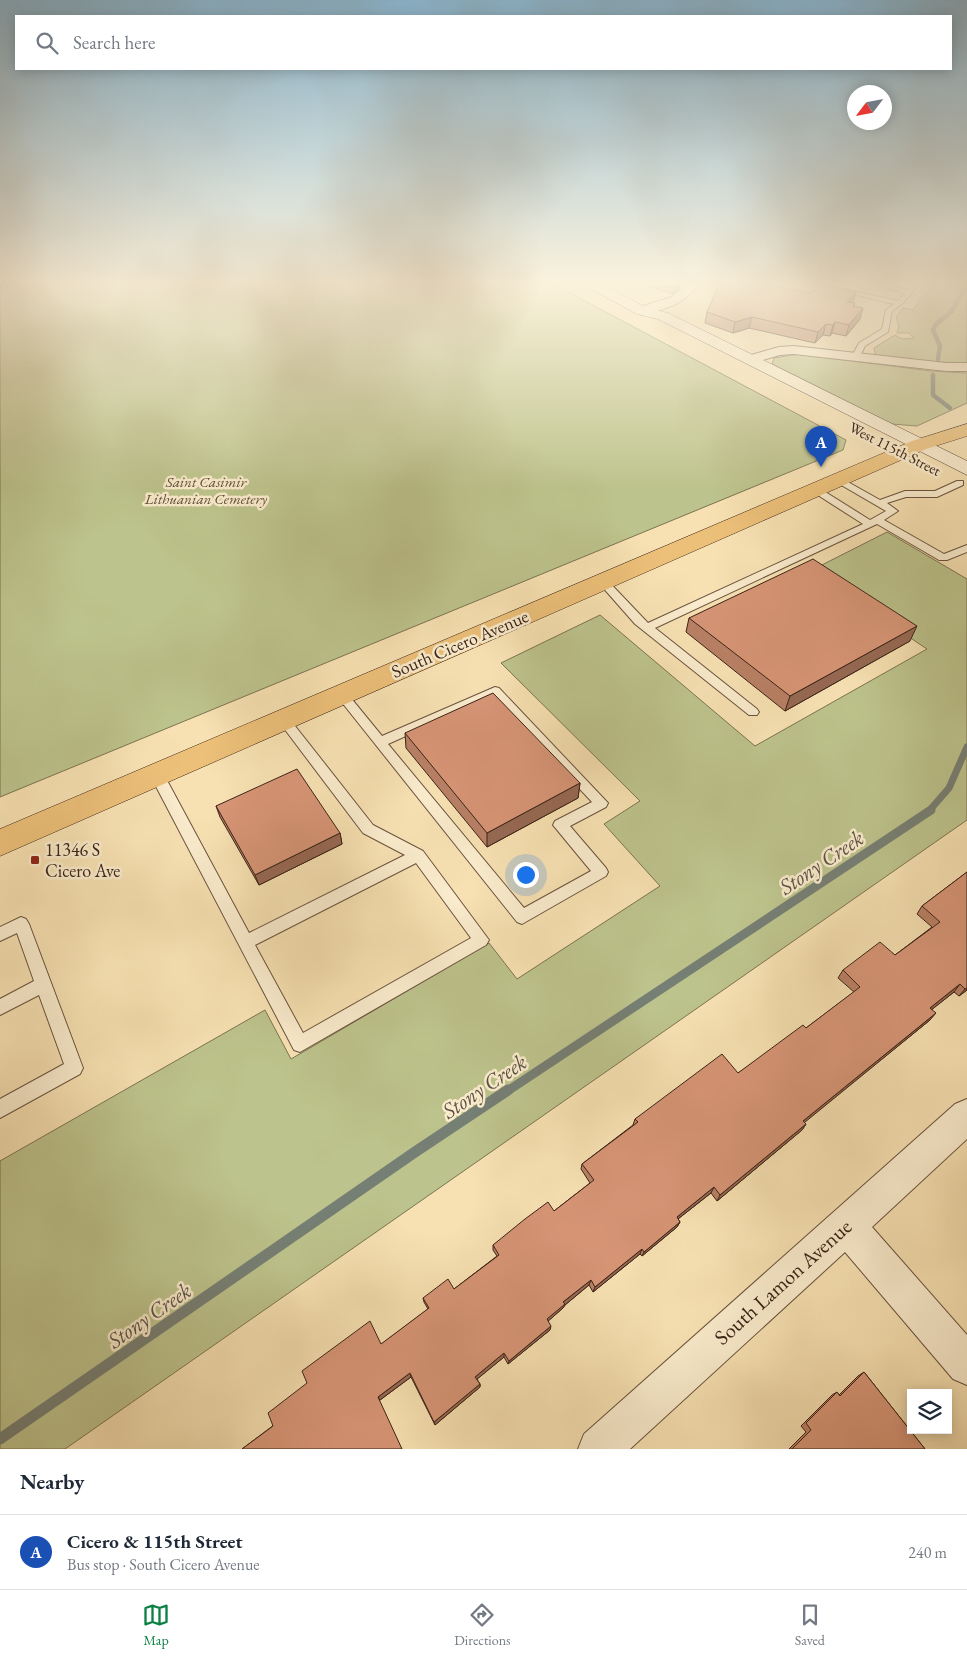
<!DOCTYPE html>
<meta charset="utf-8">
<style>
body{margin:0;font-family:"EB Garamond",serif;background:#f2f2f3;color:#1f2937}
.controls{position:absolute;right:15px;bottom:15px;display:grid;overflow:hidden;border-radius:0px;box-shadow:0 2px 12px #0003}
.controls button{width:45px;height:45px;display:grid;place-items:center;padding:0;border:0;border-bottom:1px solid #e0e1e3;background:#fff;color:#1f2937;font:25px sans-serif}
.compass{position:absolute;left:847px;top:85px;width:45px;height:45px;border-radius:50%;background:#fff;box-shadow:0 2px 12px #0003;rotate:238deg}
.you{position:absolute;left:525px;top:874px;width:18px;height:18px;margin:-12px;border:4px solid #fff;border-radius:50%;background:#1a73e8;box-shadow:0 0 0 8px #1a73e833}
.badge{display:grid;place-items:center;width:32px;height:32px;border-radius:50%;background:#0b8043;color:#fff;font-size:16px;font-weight:700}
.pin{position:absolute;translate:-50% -41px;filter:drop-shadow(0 1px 2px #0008)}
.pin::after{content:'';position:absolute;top:26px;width:18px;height:15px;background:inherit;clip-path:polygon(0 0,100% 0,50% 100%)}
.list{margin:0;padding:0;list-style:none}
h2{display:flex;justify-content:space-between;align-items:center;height:65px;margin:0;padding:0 20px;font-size:21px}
h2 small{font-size:16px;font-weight:400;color:#747a83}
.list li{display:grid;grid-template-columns:32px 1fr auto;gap:15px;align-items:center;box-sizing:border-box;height:75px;padding:0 20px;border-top:1px solid #e0e1e3}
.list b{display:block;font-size:19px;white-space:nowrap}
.list p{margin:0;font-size:16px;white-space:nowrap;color:#747a83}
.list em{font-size:16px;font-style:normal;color:#747a83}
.icon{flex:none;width:28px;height:28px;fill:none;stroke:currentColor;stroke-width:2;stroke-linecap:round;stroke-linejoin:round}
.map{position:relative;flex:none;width:967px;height:1449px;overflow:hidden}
.search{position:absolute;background:#fff;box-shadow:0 2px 12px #0003;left:15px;right:15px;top:15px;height:55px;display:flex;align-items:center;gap:12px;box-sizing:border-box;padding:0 18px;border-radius:0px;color:#747a83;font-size:19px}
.sheet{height:140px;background:#fff}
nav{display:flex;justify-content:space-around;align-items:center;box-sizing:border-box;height:70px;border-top:1px solid #e0e1e3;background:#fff;font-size:14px;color:#747a83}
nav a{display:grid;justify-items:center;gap:2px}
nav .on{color:#0b8043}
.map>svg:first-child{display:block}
</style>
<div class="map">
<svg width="967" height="1449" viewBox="0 0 967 1449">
<rect width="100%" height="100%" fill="#f7e1b2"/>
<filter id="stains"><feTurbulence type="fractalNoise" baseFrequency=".004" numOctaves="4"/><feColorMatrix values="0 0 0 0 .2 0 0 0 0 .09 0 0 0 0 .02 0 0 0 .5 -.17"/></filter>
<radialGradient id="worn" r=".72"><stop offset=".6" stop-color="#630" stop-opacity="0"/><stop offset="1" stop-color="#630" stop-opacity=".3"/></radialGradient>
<g fill="#bdc38c" stroke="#7c7352">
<polygon points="0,285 555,285 846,440 843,450 0,797"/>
<polygon points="932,285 967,285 967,364 951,365 876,356 874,348 895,335 902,339 914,338 909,333 897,333 899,326 896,317 903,308 913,310"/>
<polygon points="798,354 931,371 967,373 967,403 917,426 892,424 772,364 774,358"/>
<polygon points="887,532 967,579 967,820 65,1449 0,1449 0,1161 265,1010 291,1059 489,943 517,979 660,886 604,824 640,801 501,663 600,615 755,746 927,649 810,571"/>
</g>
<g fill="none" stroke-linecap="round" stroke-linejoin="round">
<g stroke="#767f74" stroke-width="4.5">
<polyline points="938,359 940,346 933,330 936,324 951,312 967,285"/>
<polyline points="933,375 933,395 950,408"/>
</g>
<polyline stroke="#767f74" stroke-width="7" points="929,811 949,788 967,747"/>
<polyline stroke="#767f74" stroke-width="9" points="506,1092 931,810"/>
<polyline stroke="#767f74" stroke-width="11" points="0,1439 415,1152 508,1090"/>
<defs>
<g id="lane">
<polygon points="875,285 889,285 908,290 911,285 918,285 902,304 892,311 888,332 865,346 859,358 853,358 852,356 859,343 882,329 886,310 894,304 836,290 839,288 898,301 905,293"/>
<polygon points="839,477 880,500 905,491 935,491 957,481 963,481 963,485 937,497 906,497 887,503 898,511 884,520 944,554 967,545 967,552 947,560 939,560 877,524 655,628 757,709 759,712 757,715 749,715 635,624 598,582 603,579 607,580 648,623 863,524 813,492 813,488 819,488 870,520 886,511 836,482 836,478"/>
<path d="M495 687 499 688 608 803 606 807 570 826 606 868 608 872 606 876 522 924 517 922 336 695 338 692H346L382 736ZM493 697 592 802 555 821 553 825 591 871 524 908 388 744Z"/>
<path d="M284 716 288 717 373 825 423 851 489 940 486 945 300 1052 294 1050 150 775 152 771H162L249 933 405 855 363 833 280 723 278 720 280 717ZM416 863 471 938 303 1033 255 945Z"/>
<polygon points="21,917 26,919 29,924 83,1068 80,1074 0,1118 0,1099 64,1064 39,995 0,1015 0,999 34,981 17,933 0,941 0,927"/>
</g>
<g id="street">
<path d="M685 285H698C684 305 664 309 642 315L635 311 637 308 672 297Z"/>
<polygon points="794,346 946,363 967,363 967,371 946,371 794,354 780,355 749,364 742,360 744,357 779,347"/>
<polygon points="967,1099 967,1139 872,1227 967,1335 967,1385 953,1379 845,1252 630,1449 578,1449 584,1434 955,1104"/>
</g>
<polygon id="secondary" points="584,285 603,285 647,308 668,313 967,461 967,475 658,319 637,314"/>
<polygon id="primary" points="967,424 967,436 926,449 0,856 0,829 912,441"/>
</defs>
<use href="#lane" stroke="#6a523e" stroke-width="2"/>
<use href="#street" stroke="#6a523e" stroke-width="2"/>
<use href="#secondary" stroke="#3b2317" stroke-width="1"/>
<use href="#primary" stroke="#3b2317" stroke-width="1"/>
<polyline stroke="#3b2317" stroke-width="2" stroke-dasharray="2.5 1" stroke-linecap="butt" points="0,288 2,285"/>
<use href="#lane" fill="#faeccd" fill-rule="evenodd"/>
<use href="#street" fill="#faeccd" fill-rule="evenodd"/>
<use href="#secondary" fill="#faeccd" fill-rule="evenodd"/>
<use href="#primary" fill="#ecc079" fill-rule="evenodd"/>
</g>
<g fill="#b98065" stroke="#3b2317">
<polygon points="644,285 680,285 679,288 673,294"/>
<polygon points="853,303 855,303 854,306 860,319 846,336 832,333 830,336 823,335 815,343 749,328 733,333 705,323 707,312"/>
<polygon points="689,618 910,641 785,711 686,632"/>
<polygon points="405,733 580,783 578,798 487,847 406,748"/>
<polygon points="216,806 340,833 342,844 259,885 220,817"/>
<polygon points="967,872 967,990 959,996 954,992 932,1009 930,1020 804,1122 806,1124 802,1130 717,1201 711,1193 678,1219 680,1222 677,1227 642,1256 640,1254 593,1292 589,1285 565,1305 563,1308 548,1321 550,1330 508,1364 504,1357 477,1379 480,1384 480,1387 435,1425 411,1377 380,1400 242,1449 428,1309 424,1302 423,1298 454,1289 497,1256 493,1250 493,1245 554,1211 590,1183 581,1169 582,1164 633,1125 635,1119 738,1073 806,1028 854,992 838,978 843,970 895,955 932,927 917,914 922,906"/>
<polygon points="864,1372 925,1449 789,1449 806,1432 801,1426 832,1395 837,1392 839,1395 858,1376"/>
</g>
<g fill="#966853" stroke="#3b2317">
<polygon points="677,285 680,285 679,288 673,294 674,288"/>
<polygon points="856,292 853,303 847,302"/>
<polygon points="863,308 860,319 846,336 849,325"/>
<polygon points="752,317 749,328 733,333 735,322"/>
<polygon points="835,322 832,333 830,336 833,325"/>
<polygon points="826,324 823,335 815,343 818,332"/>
<polygon points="917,626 910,641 785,711 790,696"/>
<polygon points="580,783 578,798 487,847 487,833"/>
<polygon points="340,833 342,844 259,885 255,875"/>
<polygon points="960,984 954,992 925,1015 930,1008"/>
<polygon points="967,988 967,990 959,996 965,989"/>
<polygon points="936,1013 930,1020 799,1127 803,1121"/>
<polygon points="806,1124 802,1130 717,1201 720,1195"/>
<polygon points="714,1187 711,1193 674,1222 677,1217"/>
<polygon points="680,1222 677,1227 642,1256 644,1252"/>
<polygon points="642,1249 640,1254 593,1292 595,1287"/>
<polygon points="591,1280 589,1285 565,1305 563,1308 546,1323 547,1319 563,1302"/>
<polygon points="551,1326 550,1330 508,1364 509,1361"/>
<polygon points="504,1353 504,1357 476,1380 475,1377"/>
<polygon points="410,1373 411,1377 380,1400 378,1397"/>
<polygon points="480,1384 480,1387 435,1425 434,1422"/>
</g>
<g fill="#d79576" stroke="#3b2317">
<polygon points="664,285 677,285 674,288"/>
<polygon points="723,285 775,285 810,293 817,285 825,285 856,292 847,302 855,303 853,306 863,308 849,325 835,322 833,325 826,324 818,332 752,317 735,322 707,312 717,289"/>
<polygon points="813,559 917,626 790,696 689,618"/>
<polygon points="493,693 580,783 487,833 405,733"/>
<polygon points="297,769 340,833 255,875 216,806"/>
<polygon points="967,872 967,988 965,989 960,984 930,1008 936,1013 803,1121 806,1124 720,1195 714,1187 677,1217 680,1222 644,1252 642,1249 595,1287 591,1280 563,1302 565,1304 547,1319 551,1326 509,1361 504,1353 475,1377 480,1384 434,1422 410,1373 378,1397 402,1449 242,1449 273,1426 268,1413 307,1383 302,1371 370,1321 381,1344 429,1308 423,1298 448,1279 454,1289 499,1255 493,1245 525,1219 548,1202 554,1211 594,1180 582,1164 638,1122 635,1119 722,1054 738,1073 803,1025 806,1028 860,987 843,970 880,942 895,955 940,922 922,906"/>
<polygon points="864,1372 925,1449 792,1449 811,1430 806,1423 837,1392 840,1396"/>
</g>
<linearGradient id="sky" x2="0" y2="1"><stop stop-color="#8ab7d2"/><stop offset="0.58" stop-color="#fbf2dc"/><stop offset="1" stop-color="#fbf2dc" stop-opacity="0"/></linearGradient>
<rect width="967" height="488" fill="url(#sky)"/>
<rect fill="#8f2418" stroke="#faeccd" stroke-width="2" x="30" y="855" width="10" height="10" rx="2.5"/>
<g text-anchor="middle" stroke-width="5" stroke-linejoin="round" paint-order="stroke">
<g font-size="15" fill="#3b2317" stroke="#faeccd">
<text transform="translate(895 449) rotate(27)" y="5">West 115th Street</text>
</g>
<g font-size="15" font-style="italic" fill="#5c4b34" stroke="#faeccd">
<text x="206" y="487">Saint Casimir<tspan x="206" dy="17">Lithuanian Cemetery</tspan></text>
</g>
<g font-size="18" fill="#3b2317" stroke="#faeccd">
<text transform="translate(460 644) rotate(-23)" y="6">South Cicero Avenue</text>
</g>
<g font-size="18" fill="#3b2317" stroke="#faeccd" text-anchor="start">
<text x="45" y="856">11346 S<tspan x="45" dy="21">Cicero Ave</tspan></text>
</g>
<g font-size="21" fill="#3b2317" stroke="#faeccd">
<text transform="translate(783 1282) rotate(-42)" y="7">South Lamon Avenue</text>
</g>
<g font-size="22" font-style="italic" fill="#595146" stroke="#faeccd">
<text transform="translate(821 862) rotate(-34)" y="8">Stony Creek</text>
<text transform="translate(484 1086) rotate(-34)" y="8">Stony Creek</text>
<text transform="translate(149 1315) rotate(-35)" y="8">Stony Creek</text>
</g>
</g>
<rect width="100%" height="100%" filter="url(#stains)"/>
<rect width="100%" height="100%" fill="url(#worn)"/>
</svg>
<div class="controls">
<button><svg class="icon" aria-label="layers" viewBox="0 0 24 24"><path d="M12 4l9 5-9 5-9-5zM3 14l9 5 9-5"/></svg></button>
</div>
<svg class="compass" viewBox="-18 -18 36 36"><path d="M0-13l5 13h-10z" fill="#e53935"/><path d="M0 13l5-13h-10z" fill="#747a83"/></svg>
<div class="you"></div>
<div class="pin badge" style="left:821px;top:467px;background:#1a4fb4">A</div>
<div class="search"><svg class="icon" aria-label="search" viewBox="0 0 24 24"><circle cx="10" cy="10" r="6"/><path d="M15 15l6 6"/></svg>Search here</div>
</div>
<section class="sheet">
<h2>Nearby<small></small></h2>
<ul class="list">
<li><span class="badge" style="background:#1a4fb4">A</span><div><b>Cicero &amp; 115th Street</b><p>Bus stop · South Cicero Avenue</p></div><em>240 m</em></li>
</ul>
</section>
<nav>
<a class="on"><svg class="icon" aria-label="map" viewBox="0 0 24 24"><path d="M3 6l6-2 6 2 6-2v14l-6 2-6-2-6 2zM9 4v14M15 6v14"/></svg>Map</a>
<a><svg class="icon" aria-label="directions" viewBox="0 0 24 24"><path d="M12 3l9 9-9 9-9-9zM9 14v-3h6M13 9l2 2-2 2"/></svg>Directions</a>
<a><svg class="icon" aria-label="saved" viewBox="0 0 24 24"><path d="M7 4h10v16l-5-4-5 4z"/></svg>Saved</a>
</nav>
